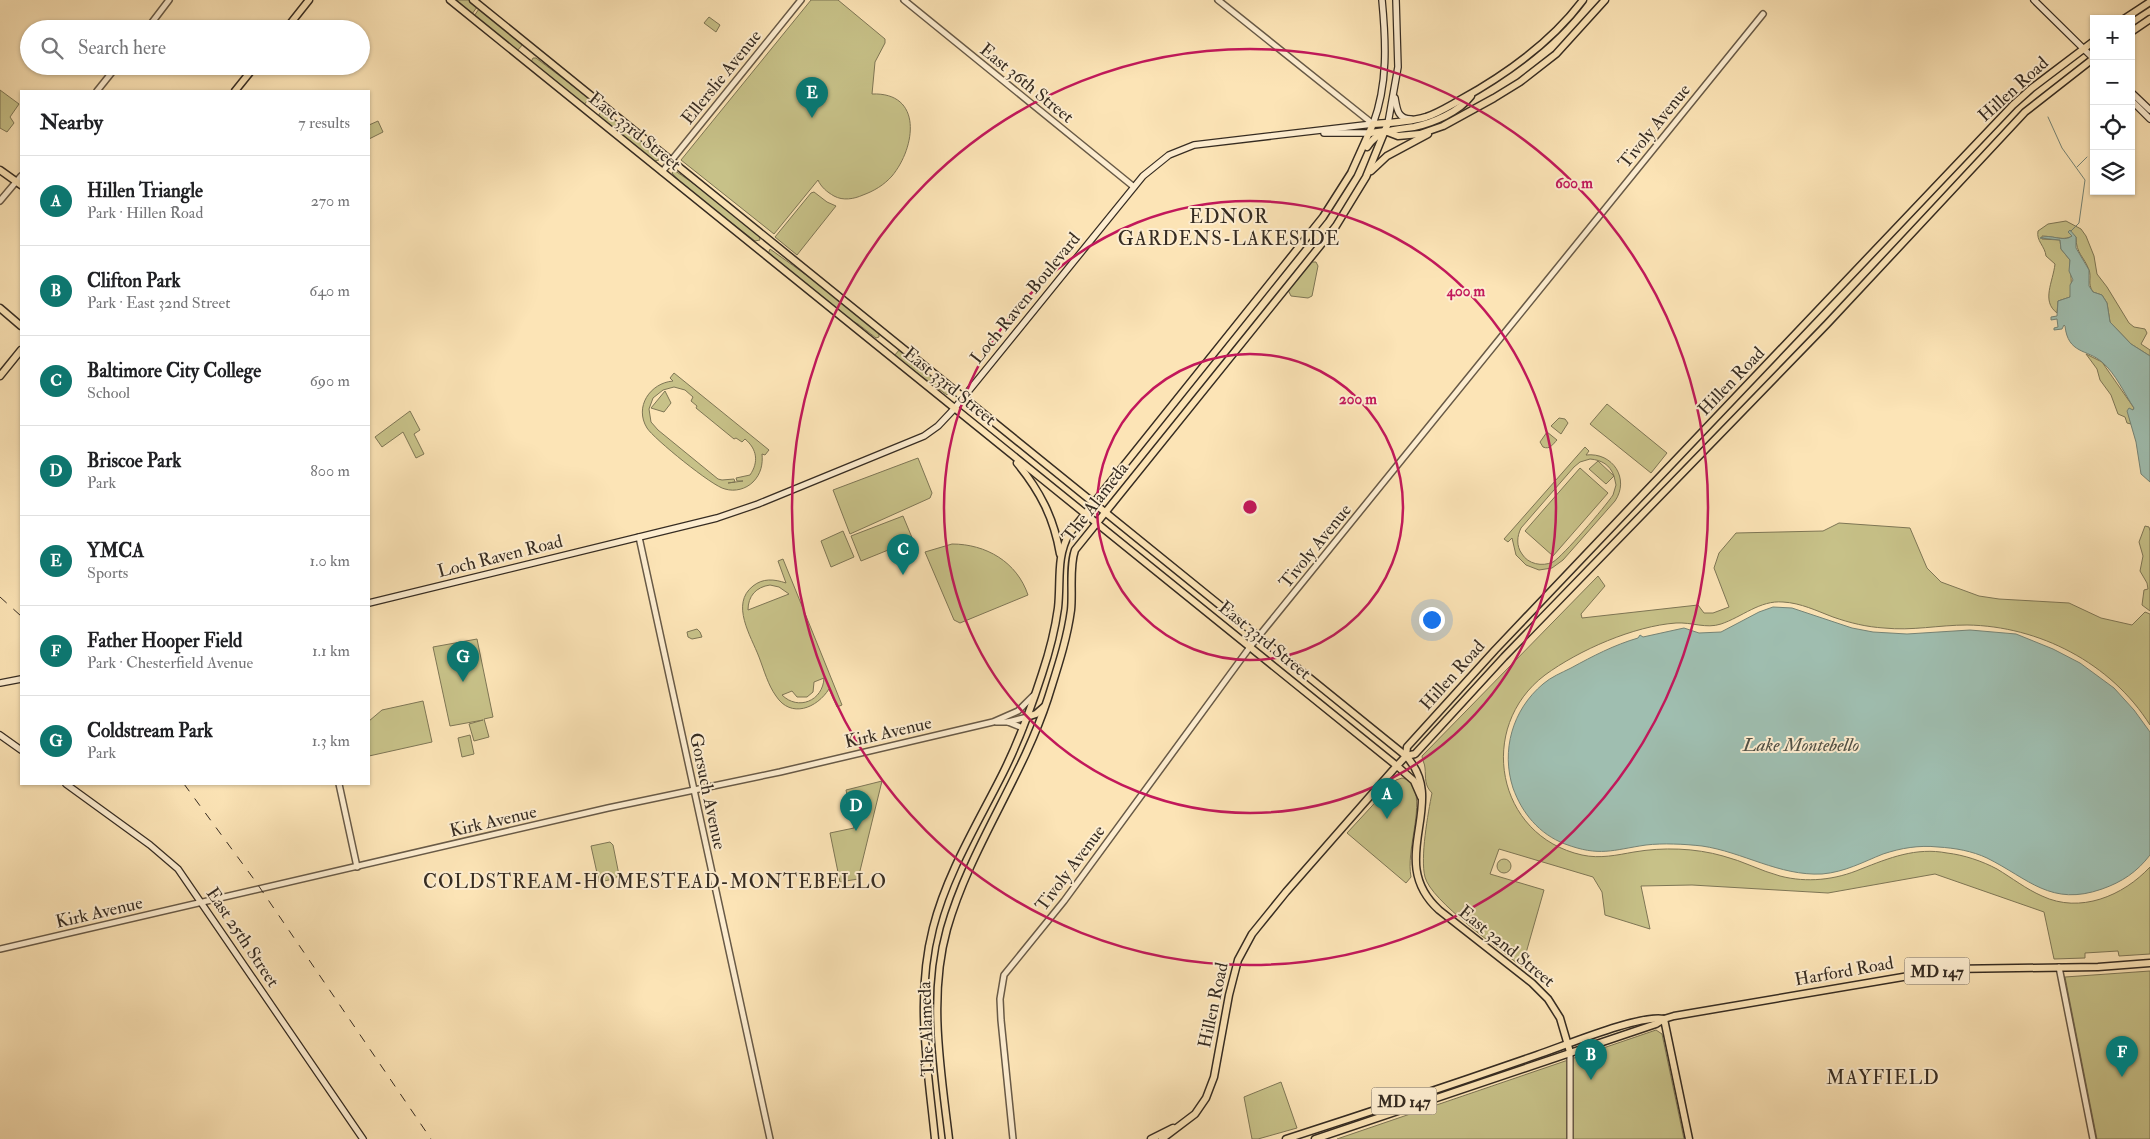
<!DOCTYPE html>
<meta charset="utf-8">
<style>
body{margin:0;font-family:"IM FELL Double Pica",serif;background:#f2f2f2;color:#202124}
.controls{position:absolute;right:15px;top:15px;display:grid;overflow:hidden;border-radius:0px;box-shadow:0 1px 4px #0004}
.controls button{width:45px;height:45px;display:grid;place-items:center;padding:0;border:0;border-bottom:1px solid #e0e0e0;background:#fff;color:#202124;font:25px sans-serif}
.you{position:absolute;left:1431px;top:619px;width:18px;height:18px;margin:-12px;border:4px solid #fff;border-radius:50%;background:#1a73e8;box-shadow:0 0 0 8px #1a73e833}
.badge{display:grid;place-items:center;width:32px;height:32px;border-radius:50%;background:#0f766e;color:#fff;font-size:16px;font-weight:700}
.pin{position:absolute;translate:-50% -41px;filter:drop-shadow(0 1px 2px #0008)}
.pin::after{content:'';position:absolute;top:26px;width:18px;height:15px;background:inherit;clip-path:polygon(0 0,100% 0,50% 100%)}
.list{margin:0;padding:0;list-style:none}
h2{display:flex;justify-content:space-between;align-items:center;height:65px;margin:0;padding:0 20px;font-size:21px}
h2 small{font-size:16px;font-weight:400;color:#757577}
.list li{display:grid;grid-template-columns:32px 1fr auto;gap:15px;align-items:center;box-sizing:border-box;height:90px;padding:0 20px;border-top:1px solid #e0e0e0}
.list b{display:block;font-size:19px;white-space:nowrap}
.list p{margin:0;font-size:16px;white-space:nowrap;color:#757577}
.list em{font-size:16px;font-style:normal;color:#757577}
.icon{flex:none;width:28px;height:28px;fill:none;stroke:currentColor;stroke-width:2;stroke-linecap:round;stroke-linejoin:round}
.map{position:relative;flex:none;width:2150px;height:1139px;overflow:hidden}
.search{position:absolute;background:#fff;box-shadow:0 1px 4px #0004;left:20px;top:20px;width:350px;height:55px;display:flex;align-items:center;gap:12px;box-sizing:border-box;padding:0 18px;border-radius:28px;color:#757577;font-size:19px}
.panel{position:absolute;background:#fff;box-shadow:0 1px 4px #0004;left:20px;top:90px;width:350px;height:695px;border-radius:0px}
.map>svg:first-child{display:block}
</style>
<div class="map">
<svg width="2150" height="1139" viewBox="0 0 2150 1139">
<rect width="100%" height="100%" fill="#fce4b6"/>
<filter id="stains"><feTurbulence type="fractalNoise" baseFrequency=".004" numOctaves="4"/><feColorMatrix values="0 0 0 0 .2 0 0 0 0 .09 0 0 0 0 .02 0 0 0 .5 -.17"/></filter>
<radialGradient id="worn" r=".72"><stop offset=".6" stop-color="#630" stop-opacity="0"/><stop offset="1" stop-color="#630" stop-opacity=".3"/></radialGradient>
<g fill="#c7c188" stroke="#7e7655" fill-rule="evenodd">
<polygon points="454,0 469,0 477,7 472,14"/>
<path d="M811 0H838L885 39V43L875 62 872 94C923 92 916 147 892 176 884 185 874 191 863 195 854 199 843 201 834 196 827 192 821 187 818 180L774 234 681 160Z"/>
<polygon points="479,9 523,44 517,51 474,16"/>
<polygon points="709,17 720,25 716,32 704,23"/>
<polygon points="533,58 536,58 589,98 584,105 531,62"/>
<polygon points="0,90 19,104 10,117 14,123 7,132 0,128"/>
<polygon points="603,109 658,153 659,160 654,161 598,116"/>
<polygon points="378,121 383,132 369,139 369,125"/>
<polygon points="674,170 707,193 759,236 760,240 755,241 684,186 672,173"/>
<polygon points="814,192 827,202 836,206 797,255 775,237 811,193"/>
<path d="M2066 221 2081 229 2086 236 2094 256 2097 274 2107 287 2129 323 2134 327 2145 329 2147 333 2141 344 2150 350V356L2131 344 2110 322 2107 303 2102 295 2093 292C2087 283 2092 278 2089 270 2084 256 2076 254 2076 237L2074 235C2065 242 2053 236 2042 236V239L2060 240 2061 249 2070 260C2070 273 2073 284 2070 297L2058 301 2057 313C2041 301 2053 282 2055 264L2046 256C2045 246 2036 241 2038 231L2048 224Z"/>
<polygon points="770,249 816,282 879,333 879,337 876,338 858,324 848,319 768,254"/>
<polygon points="1311,262 1316,262 1318,266 1312,296 1308,298 1291,296 1288,290"/>
<polygon points="900,349 950,390 947,395 894,356"/>
<polygon points="2086,354 2102,362 2134,408 2129,415 2131,424 2127,423 2125,417 2118,414 2111,395 2100,380 2097,369"/>
<path d="M674 373 769 450 765 455 762 454C763 464 761 474 753 482 746 489 735 492 725 489 713 487 653 438 647 428 634 407 650 383 673 381L670 378ZM674 387 685 390 693 397 691 401 697 406 696 408 734 439 736 438 742 442 745 439C757 449 759 462 750 475L736 478 737 481H743L728 483 735 482 734 479 722 480 718 479 658 430 651 422 649 409 653 398 663 390Z"/>
<polygon points="665,391 671,403 664,412 651,408"/>
<polygon points="1607,404 1667,453 1651,473 1590,424"/>
<polygon points="410,411 420,430 414,434 424,454 416,458 403,432 382,447 375,437"/>
<polygon points="1559,418 1565,419 1568,423 1561,434 1551,426"/>
<path d="M1547 432 1557 440C1553 444 1550 450 1543 447L1540 442Z"/>
<path d="M1585 447 1589 451 1586 455C1613 452 1630 479 1615 501L1563 560 1552 568 1539 570 1526 565 1516 555 1512 538 1508 542 1504 539ZM1590 459C1602 460 1610 465 1614 476L1598 461 1589 469 1606 484 1614 476 1616 485 1613 495C1605 507 1563 556 1553 562 1542 567 1528 564 1522 554 1516 546 1517 536 1521 528L1574 467 1580 462Z"/>
<polygon points="918,458 932,493 930,498 850,534 833,490"/>
<polygon points="1580,468 1608,493 1553,556 1525,531"/>
<polygon points="903,516 913,540 861,561 851,536"/>
<path d="M1839 523 1910 528 1927 568 1941 582 1979 596 1999 599 2069 603 2101 618 2132 625 2145 612 2150 614V725C2111 663 2039 626 1967 625 1939 625 1912 631 1884 628 1867 627 1850 623 1833 617 1817 611 1801 603 1783 602 1760 600 1742 617 1721 624 1706 629 1692 622 1676 623 1634 626 1579 650 1545 675 1476 727 1496 836 1582 855 1600 859 1617 855 1634 852 1663 847 1695 848 1723 856 1743 861 1761 871 1780 876 1807 883 1835 880 1861 869 1889 858 1916 847 1947 853 1964 855 1982 861 1997 869 2012 878 2026 889 2042 896 2080 914 2123 896 2150 867V954L2119 956 2118 951 2085 953V958L2054 959 2044 912 1935 874 1828 893 1692 885 1641 886 1650 929 1605 915 1602 892 1593 877 1499 849 1490 874 1544 890 1522 967C1500 949 1431 901 1425 877 1420 858 1428 813 1432 793 1424 785 1426 778 1425 768 1425 764 1422 760 1422 756L1598 576 1605 586 1581 614 1582 618 1698 605 1704 613H1713L1729 607 1714 568 1719 553 1736 533 1823 531Z"/>
<polygon points="2145,526 2149,527 2150,531 2150,611 2142,605 2144,590 2148,589 2147,583 2140,571 2143,556 2139,542"/>
<polygon points="843,531 854,557 831,567 821,541"/>
<path d="M952 544C986 544 1017 562 1028 595L960 623 954 620 925 552Z"/>
<path d="M783 559 842 705 837 707 829 689C817 708 791 719 776 696 768 685 764 670 759 657 751 636 730 604 753 586 763 578 774 579 786 583L778 561ZM770 585 779 587 789 594 748 610C748 596 756 587 770 585ZM824 678C823 701 798 711 782 695L792 691 797 697H807L813 692 814 682Z"/>
<polygon points="697,629 700,632 702,637 692,639 688,637 687,632"/>
<polygon points="477,639 493,717 484,719 489,737 474,741 469,724 483,720 450,726 433,647"/>
<polygon points="423,701 432,742 369,756 369,721 382,710"/>
<polygon points="470,735 474,754 462,757 458,738"/>
<path d="M1402 778C1407 779 1412 782 1414 787 1423 811 1406 850 1411 877L1406 883 1347 833 1396 780Z"/>
<polygon points="882,781 858,879 840,882 830,833 854,828 846,790"/>
<polygon points="610,842 613,845 619,875 614,879 599,882 591,846"/>
<circle cx="1504" cy="866" r="7"/>
<polygon points="2150,971 2150,1139 2097,1139 2065,977"/>
<polygon points="1656,1030 1662,1034 1684,1139 1337,1139"/>
<polygon points="1281,1082 1297,1128 1258,1139 1252,1139 1244,1097"/>
</g>
<g fill="#9fbeb0" stroke="#758477">
<path d="M2070 230 2076 237V248L2089 270V286L2093 292 2102 295 2107 303 2110 322 2131 344 2150 356V482L2141 474 2136 442 2127 411 2129 408 2133 410 2134 408C2124 393 2116 374 2102 362 2087 349 2068 354 2065 326L2064 325 2062 329 2054 330V328L2058 327 2057 319 2051 320V317L2057 316 2058 301 2070 297V285L2073 280 2069 271 2070 260 2061 249 2060 240 2040 238C2051 233 2063 243 2072 236L2068 232Z"/>
<path d="M1773 607 1792 608 1852 628 1873 632 1907 634 1970 630 2016 634 2053 649 2080 663 2114 688 2134 710 2150 732V855C2137 872 2122 882 2102 889 2051 907 2029 879 1987 858 1972 851 1955 848 1938 847 1919 845 1901 848 1883 854 1863 862 1845 872 1822 874 1779 876 1743 852 1702 846 1684 844 1663 843 1646 845 1612 850 1600 857 1565 844 1539 834 1522 813 1513 788 1501 751 1512 710 1543 684 1551 677 1561 673 1571 668 1593 656 1614 645 1638 638L1640 635 1643 637 1684 628 1699 633 1721 632 1759 612Z"/>
</g>
<g fill="none" stroke-linecap="round" stroke-linejoin="round">
<g stroke="#758477" stroke-width="1">
<polyline points="2048,117 2062,148 2085,180 2079,223 2071,231"/>
<polyline points="2077,167 2087,157"/>
</g>
<defs>
<g id="tertiary">
<polyline points="904,0 1134,187"/>
<polyline points="1218,0 1373,124"/>
<polyline points="147,29 169,0"/>
<polyline points="97,91 117,66"/>
<polyline points="662,172 801,0"/>
<polyline points="0,201 21,176"/>
<polyline points="639,537 770,1139"/>
<polyline points="996,722 1008,722 1027,717"/>
<polyline points="1008,722 1023,728"/>
<polyline points="339,784 357,867"/>
<polyline points="0,949 608,808 780,772 993,722 1018,711 1033,696"/>
<polyline points="2059,967 2093,1139"/>
<polyline points="1570,1052 1570,1139"/>
<polyline points="1013,1139 1001,1020 1000,999 1004,975 1064,901 1250,647 1763,14"/>
</g>
<g id="secondary">
<polyline points="2034,0 2094,59"/>
<polyline points="2131,92 2150,110"/>
<path d="M1395 98C1397 110 1398 119 1411 119"/>
<polyline points="2131,100 2150,119"/>
<polyline points="1388,123 1398,67 1396,0"/>
<polyline points="1324,133 1370,133"/>
<path d="M369 603 717 518 758 504 924 436 938 426 954 409 1143 176 1169 155 1194 145 1373 124C1388 84 1386 42 1382 0"/>
<polyline points="0,683 21,679"/>
<polyline points="0,735 21,750"/>
<polyline points="66,784 150,845 178,869 363,1139"/>
</g>
<g id="primary">
<polyline points="450,0 1397,766 1414,781 1421,797"/>
<path d="M473 0 1406 756C1450 803 1384 860 1439 910L1532 983 1548 999 1560 1018 1570 1052"/>
<polyline points="2124,19 2150,2"/>
<polyline points="286,29 309,0"/>
<polyline points="2131,32 2150,19"/>
<polyline points="235,91 255,66"/>
<polyline points="1370,133 1385,131 1398,136 1420,134 1443,126 1494,98 1520,82 1556,54 1605,0"/>
<path d="M1367 147C1379 129 1394 130 1414 127 1433 123 1459 112 1471 96"/>
<polyline points="0,170 21,185"/>
<polyline points="1371,171 1387,156 1428,134"/>
<polyline points="0,308 21,326"/>
<polyline points="0,376 21,350"/>
<path d="M1017 463C1040 491 1054 518 1060 554"/>
<polyline points="1027,717 1036,714 1044,707"/>
<polyline points="1406,756 1407,747 1495,650 2013,105 2032,88 2094,41"/>
<polyline points="1664,1019 1689,1139"/>
<path d="M935 1139C928 1069 915 998 933 928 947 873 978 823 1003 773 1019 741 1031 708 1042 674 1049 653 1055 630 1058 608 1061 582 1056 557 1069 534L1323 217 1351 173 1373 124C1391 123 1409 122 1426 117 1438 113 1449 106 1460 100 1507 74 1551 43 1583 0"/>
<path d="M949 1139C941 1071 928 997 947 929 970 848 1022 778 1048 698 1057 669 1067 640 1071 610 1073 592 1069 567 1075 550L1336 226 1366 177 1388 123"/>
<polyline points="1151,1139 1173,1128"/>
<polyline points="1162,1139 1195,1114 1206,1098 1214,1077 1229,995 1238,960 1252,934 1286,892 1393,770 1406,756 1415,754 1504,657 1827,324 2025,112 2094,58"/>
<path d="M1286 1139C1370 1112 1454 1084 1537 1055 1564 1046 1640 1014 1664 1019"/>
<polyline points="1315,1139 1656,1024 1664,1019 1674,1016 1950,969 2098,967 2150,963"/>
</g>
</defs>
<use href="#tertiary" stroke="#685a47" stroke-width="8"/>
<use href="#secondary" stroke="#362c22" stroke-width="8"/>
<use href="#primary" stroke="#362c22" stroke-width="9"/>
<use href="#tertiary" stroke="#fdedd0" stroke-width="5"/>
<use href="#secondary" stroke="#fdedd0" stroke-width="5.5"/>
<use href="#primary" stroke="#fce4b6" stroke-width="6"/>
<g stroke="#362c22" stroke-width="1" stroke-dasharray="9 9" stroke-linecap="butt">
<polyline points="0,597 21,616"/>
<polyline points="184,784 256,882 431,1139"/>
</g>
</g>
<g fill="none" stroke="#c2185b" stroke-width="2.5">
<circle cx="1250" cy="507" r="153"/>
<circle cx="1250" cy="507" r="306"/>
<circle cx="1250" cy="507" r="458"/>
</g>
<g text-anchor="middle" stroke-width="4" stroke-linejoin="round" paint-order="stroke">
<g fill="#fdedd0" stroke="#726656" stroke-width="1">
<rect x="1904.5" y="957.5" width="65" height="27" rx="4"/>
<rect x="1371.5" y="1087.5" width="65" height="27" rx="4"/>
</g>
<g font-size="16" font-weight="bold" fill="#362c22">
<text x="1937" y="977">MD 147</text>
<text x="1404" y="1107">MD 147</text>
</g>
<g font-size="18" fill="#362c22" stroke="#fdedd0">
<text transform="translate(721 77) rotate(-51)" y="6">Ellerslie Avenue</text>
<text transform="translate(1027 83) rotate(39)" y="6">East 36th Street</text>
<text transform="translate(2013 89) rotate(-42)" y="6">Hillen Road</text>
<text transform="translate(1654 126) rotate(-51)" y="6">Tivoly Avenue</text>
<text transform="translate(635 131) rotate(39)" y="6">East 33rd Street</text>
<text transform="translate(1025 298) rotate(-51)" y="6">Loch Raven Boulevard</text>
<text transform="translate(1731 381) rotate(-46)" y="6">Hillen Road</text>
<text transform="translate(950 386) rotate(39)" y="6">East 33rd Street</text>
<text transform="translate(1095 502) rotate(-52)" y="6">The Alameda</text>
<text transform="translate(1315 546) rotate(-51)" y="6">Tivoly Avenue</text>
<text transform="translate(500 556) rotate(-14)" y="6">Loch Raven Road</text>
<text transform="translate(1265 640) rotate(39)" y="6">East 33rd Street</text>
<text transform="translate(1452 675) rotate(-48)" y="6">Hillen Road</text>
<text transform="translate(888 732) rotate(-13)" y="6">Kirk Avenue</text>
<text transform="translate(708 791) rotate(78)" y="6">Gorsuch Avenue</text>
<text transform="translate(493 821) rotate(-13)" y="6">Kirk Avenue</text>
<text transform="translate(1070 868) rotate(-53)" y="6">Tivoly Avenue</text>
<text transform="translate(99 912) rotate(-13)" y="6">Kirk Avenue</text>
<text transform="translate(243 937) rotate(56)" y="6">East 25th Street</text>
<text transform="translate(1507 946) rotate(39)" y="6">East 32nd Street</text>
<text transform="translate(1844 971) rotate(-10)" y="6">Harford Road</text>
<text transform="translate(1213 1005) rotate(-78)" y="6">Hillen Road</text>
<text transform="translate(926 1029) rotate(-92)" y="6">The Alameda</text>
</g>
<g font-size="19" letter-spacing="1" fill="#362c22" stroke="#fdedd0">
<text x="1229" y="223">EDNOR<tspan x="1229" dy="22">GARDENS-LAKESIDE</tspan></text>
<text x="655" y="888">COLDSTREAM-HOMESTEAD-MONTEBELLO</text>
<text x="1883" y="1084">MAYFIELD</text>
</g>
<g font-size="19" font-style="italic" fill="#505046" stroke="#fdedd0">
<text x="1801" y="751">Lake Montebello</text>
</g>
</g>
<circle cx="1250" cy="507" r="8" fill="#c2185b" stroke="#fdedd0" stroke-width="2.5"/>
<g font-size="15" text-anchor="middle" font-weight="bold" fill="#c2185b" stroke="#fdedd0" stroke-width="4" stroke-linejoin="round" paint-order="stroke">
<text x="1574" y="188">600 m</text>
<text x="1466" y="296">400 m</text>
<text x="1358" y="404">200 m</text>
</g>
<rect width="100%" height="100%" filter="url(#stains)"/>
<rect width="100%" height="100%" fill="url(#worn)"/>
</svg>
<div class="controls">
<button>+</button>
<button>−</button>
<button><svg class="icon" aria-label="locate" viewBox="0 0 24 24"><circle cx="12" cy="12" r="6"/><path d="M12 2v4M12 18v4M2 12h4M18 12h4"/></svg></button>
<button><svg class="icon" aria-label="layers" viewBox="0 0 24 24"><path d="M12 4l9 5-9 5-9-5zM3 14l9 5 9-5"/></svg></button>
</div>
<div class="you"></div>
<div class="pin badge" style="left:1387px;top:819px">A</div>
<div class="pin badge" style="left:1591px;top:1080px">B</div>
<div class="pin badge" style="left:903px;top:575px">C</div>
<div class="pin badge" style="left:856px;top:831px">D</div>
<div class="pin badge" style="left:812px;top:118px">E</div>
<div class="pin badge" style="left:2122px;top:1077px">F</div>
<div class="pin badge" style="left:463px;top:682px">G</div>
<div class="search"><svg class="icon" aria-label="search" viewBox="0 0 24 24"><circle cx="10" cy="10" r="6"/><path d="M15 15l6 6"/></svg>Search here</div>
<section class="panel">
<h2>Nearby<small>7 results</small></h2>
<ul class="list">
<li><span class="badge">A</span><div><b>Hillen Triangle</b><p>Park · Hillen Road</p></div><em>270 m</em></li>
<li><span class="badge">B</span><div><b>Clifton Park</b><p>Park · East 32nd Street</p></div><em>640 m</em></li>
<li><span class="badge">C</span><div><b>Baltimore City College</b><p>School</p></div><em>690 m</em></li>
<li><span class="badge">D</span><div><b>Briscoe Park</b><p>Park</p></div><em>800 m</em></li>
<li><span class="badge">E</span><div><b>YMCA</b><p>Sports</p></div><em>1.0 km</em></li>
<li><span class="badge">F</span><div><b>Father Hooper Field</b><p>Park · Chesterfield Avenue</p></div><em>1.1 km</em></li>
<li><span class="badge">G</span><div><b>Coldstream Park</b><p>Park</p></div><em>1.3 km</em></li>
</ul>
</section>
</div>
